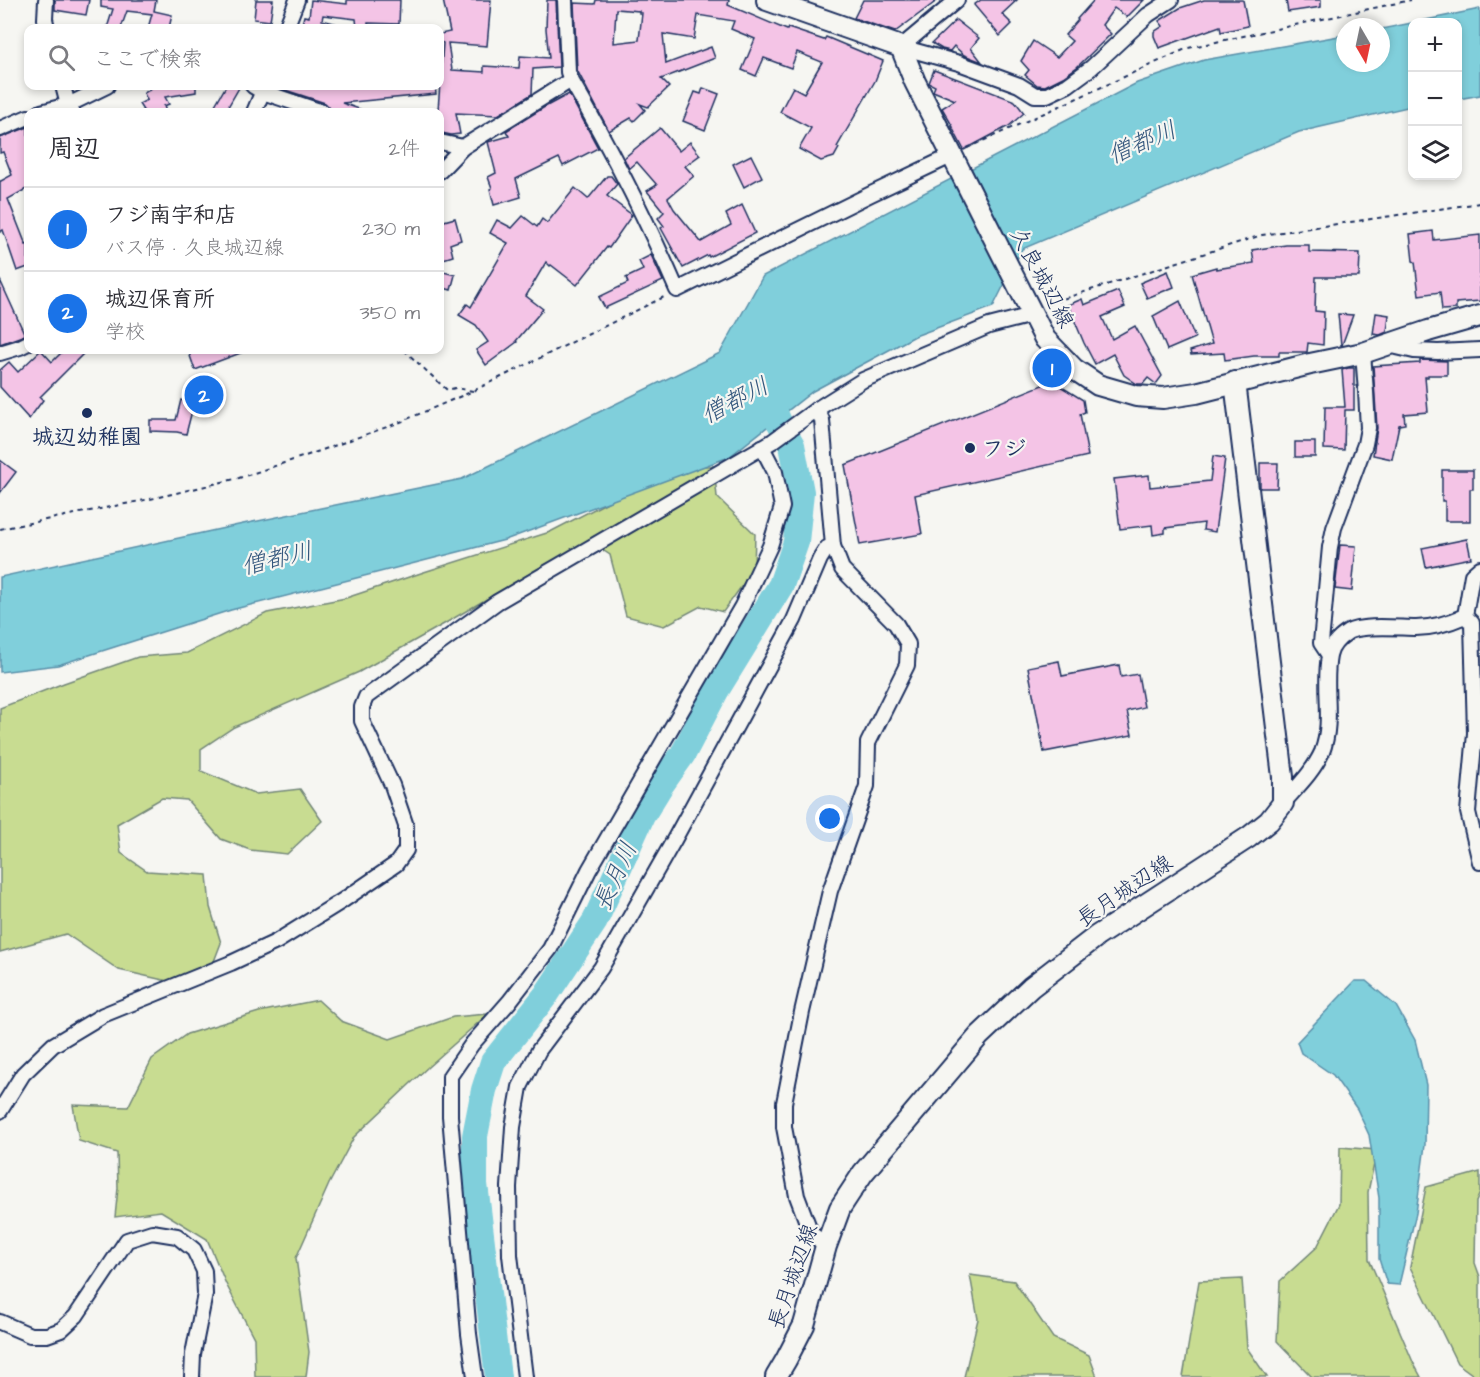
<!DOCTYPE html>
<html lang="ja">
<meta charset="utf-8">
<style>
body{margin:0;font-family:"Architects Daughter","Klee One",sans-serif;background:#f7f7f7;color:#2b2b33}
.controls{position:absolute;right:18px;top:18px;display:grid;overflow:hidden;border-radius:12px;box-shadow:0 3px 9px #0003}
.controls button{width:54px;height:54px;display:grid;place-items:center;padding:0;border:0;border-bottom:2px solid #e1e1e2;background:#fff;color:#2b2b33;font:30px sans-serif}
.compass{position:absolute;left:1336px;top:18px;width:54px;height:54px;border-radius:50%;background:#fff;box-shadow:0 3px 9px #0003;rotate:171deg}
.you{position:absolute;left:830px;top:819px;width:21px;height:21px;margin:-15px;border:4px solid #fff;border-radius:50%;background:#1a73e8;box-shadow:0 0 0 9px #1a73e833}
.badge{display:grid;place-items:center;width:39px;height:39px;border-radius:50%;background:#1a73e8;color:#fff;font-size:20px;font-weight:700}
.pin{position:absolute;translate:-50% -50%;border:3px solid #fff;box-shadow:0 2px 6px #0006}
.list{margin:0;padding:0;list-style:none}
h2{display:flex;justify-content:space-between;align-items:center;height:78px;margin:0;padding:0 24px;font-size:26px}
h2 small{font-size:20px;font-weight:400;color:#7c7c81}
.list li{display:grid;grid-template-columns:39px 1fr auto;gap:18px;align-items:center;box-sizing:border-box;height:84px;padding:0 24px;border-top:2px solid #e1e1e2}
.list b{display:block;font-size:22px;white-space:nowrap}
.list p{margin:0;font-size:20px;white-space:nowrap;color:#7c7c81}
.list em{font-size:20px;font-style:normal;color:#7c7c81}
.icon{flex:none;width:33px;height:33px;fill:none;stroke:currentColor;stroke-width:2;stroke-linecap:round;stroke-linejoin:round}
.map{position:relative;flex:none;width:1480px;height:1377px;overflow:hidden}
.search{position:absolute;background:#fff;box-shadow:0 3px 9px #0003;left:24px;top:24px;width:420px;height:66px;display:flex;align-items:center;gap:15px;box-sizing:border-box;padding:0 21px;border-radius:12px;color:#7c7c81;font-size:22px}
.panel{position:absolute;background:#fff;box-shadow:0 3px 9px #0003;left:24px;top:108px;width:420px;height:246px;border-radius:12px}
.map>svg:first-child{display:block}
</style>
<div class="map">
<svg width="1480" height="1377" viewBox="0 0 1480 1377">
<rect width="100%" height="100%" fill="#f6f6f2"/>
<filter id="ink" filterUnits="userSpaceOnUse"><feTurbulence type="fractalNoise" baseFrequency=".0167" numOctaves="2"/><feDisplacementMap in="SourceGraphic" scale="12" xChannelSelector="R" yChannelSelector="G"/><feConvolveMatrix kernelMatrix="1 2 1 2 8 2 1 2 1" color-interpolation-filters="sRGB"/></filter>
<g filter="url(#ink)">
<g fill="#c8dc91" stroke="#728678" stroke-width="1.5">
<polygon points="695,466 714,466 717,497 755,534 754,569 723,612 701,606 664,626 626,616 610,555 589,541 541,567 444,624 359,672 234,727 201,749 201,771 256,794 300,789 322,821 287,854 250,850 221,839 187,800 162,798 117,824 121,853 147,871 207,875 210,907 221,943 213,964 172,982 119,970 66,934 0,952 0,708 64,683 138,657 187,653 267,613 346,598 424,572 550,532 658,476"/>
<polygon points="318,1000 341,1021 390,1039 453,1017 488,1014 428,1067 354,1137 329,1184 296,1258 309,1352 306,1377 255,1377 254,1338 226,1284 207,1239 161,1211 115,1217 118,1188 117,1153 79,1141 73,1105 128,1107 152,1059 187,1034 259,1012"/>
<polygon points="1340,1147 1377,1150 1368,1192 1369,1259 1413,1362 1421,1377 1312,1377 1277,1341 1280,1281 1317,1247 1339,1204"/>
<polygon points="1480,1172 1480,1193 1476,1202 1475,1263 1480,1277 1480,1377 1476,1377 1457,1363 1410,1267 1426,1187"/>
<polygon points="970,1275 1014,1281 1053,1338 1089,1355 1097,1377 964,1377 978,1319"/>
<polygon points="1242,1279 1247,1348 1267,1377 1183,1377 1199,1281"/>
</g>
<g fill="#80cfdb" stroke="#588fa9" stroke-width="1.5">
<polygon points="1480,9 1480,95 1458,99 1458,22 1416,22"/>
<polygon points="1412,23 1412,106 1299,132 1022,249 993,307 915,336 813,391 729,457 505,540 231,610 58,665 0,672 0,577 243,524 462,479 720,353 763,276 1137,83 1204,60 1345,35 1345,63 1381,63 1381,29"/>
<polygon points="1355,981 1366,981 1396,1006 1415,1040 1426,1085 1425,1145 1416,1213 1399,1285 1387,1284 1379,1259 1379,1198 1369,1135 1357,1109 1333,1075 1301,1053 1297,1042"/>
</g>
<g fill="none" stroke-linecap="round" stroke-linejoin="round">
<polyline stroke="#80cfdb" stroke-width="26" points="498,1377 475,1184 475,1136 484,1090 493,1062 546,995 595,921 642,816 661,785 683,754 716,691 781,585 796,542 801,492 792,445 778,420 765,388"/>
</g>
<g fill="#f4c4e6" stroke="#1b2f5e" stroke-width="1.5" fill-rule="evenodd">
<polygon points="55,0 89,0 86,15 55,10"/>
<polygon points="101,0 156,0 154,11 172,15 169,28 148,28 152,14 127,11 121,28 107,28 113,9 101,7"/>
<polygon points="256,0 273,0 270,21 254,19"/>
<polygon points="311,0 347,4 347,0 400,0 399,24 368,23 368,28 357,28 356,19 323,15 322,20 338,24 337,28 301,28 304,16 309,17"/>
<polygon points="443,0 491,0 487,46 448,43 452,70 484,72 484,66 519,68 520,56 549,58 546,29 547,0 556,0 559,67 533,69 532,94 498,115 456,113 460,134 451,135 442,133 438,110 443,43 440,42 440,34 450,32"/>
<path d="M596 0H729L728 5 787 30 788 28 824 40 826 37 883 61 875 81 837 147 839 148 834 157 821 161 799 149 811 128 780 112 793 87 804 93 822 62 797 52 791 68 764 58 756 76 742 70 755 39 731 29 734 21 698 15 694 39 663 34 666 64 711 47 715 58 661 79 669 87 648 107 640 104 645 110 634 121 631 118 609 131 577 70 574 3 595 4ZM616 9 639 11V13H642L639 40 614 43Z"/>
<polygon points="863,0 938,0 895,32 854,18"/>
<polygon points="981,0 1017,0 1002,14 1012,24 1000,36 974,5"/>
<polygon points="1094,0 1144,0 1127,17 1114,8 1102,25 1111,34 1077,67 1063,77 1045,86 1037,85 1025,75 1029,70 1021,61 1033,41 1057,57 1072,41 1065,35 1078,20 1077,19"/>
<polygon points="1204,0 1243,0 1248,26 1221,32 1220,26 1159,48 1154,36 1154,32 1163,26 1159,21 1180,8"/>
<polygon points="1286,0 1321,0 1321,7 1288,12"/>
<polygon points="956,20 979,38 971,48 982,62 964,55 954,46 950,51 942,49 932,43"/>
<polygon points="934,70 1015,101 1024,113 1009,126 964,150 952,127 953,127 942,108 955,100 933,91 935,86 929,83"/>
<polygon points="149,86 196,86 196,92 165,97 169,104 164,106 166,112 144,112 139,104 147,100 144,93 151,89"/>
<polygon points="226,86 240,86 225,112 211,112"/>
<polygon points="277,86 336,86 346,87 347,86 435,86 436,94 342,103 365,111 365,112 331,112 329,107 325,103 276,87"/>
<polygon points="703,88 719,94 705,130 683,121 695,92 701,94"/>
<polygon points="569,94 598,148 563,166 559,158 516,179 521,197 494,205 490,189 492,188 488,177 496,173 488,142 509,136 506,131 543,108"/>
<polygon points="28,127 28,188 8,199 26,245 28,244 28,267 17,271 3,230 0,232 0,181 1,181 12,175 3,152 0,153 0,138"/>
<polygon points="660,128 679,151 690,142 700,155 685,166 694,176 668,198 674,209 701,242 731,225 726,214 742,205 755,233 709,257 708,255 683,268 661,228 664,226 658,218 664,212 647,191 657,185 637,162 629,169 624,158"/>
<polygon points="751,155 762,177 744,187 733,164"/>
<polygon points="607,176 611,176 617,184 607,196 632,215 609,248 607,247 577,285 551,265 550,266 546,262 526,296 543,309 516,341 517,342 486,365 476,350 488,342 476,325 459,315 467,304 471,307 508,243 490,233 497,220 512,228 523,216 537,227 542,219 547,223 575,188 588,199"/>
<polygon points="455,218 461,240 450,244 453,256 440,260 440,220 443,219 444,221"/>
<polygon points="1433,231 1434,240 1480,235 1480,301 1456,303 1456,309 1442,310 1440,292 1419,295 1415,262 1413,261 1410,234"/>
<polygon points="1286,245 1309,245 1309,252 1360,253 1359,277 1316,277 1315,311 1324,312 1323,345 1308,343 1307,352 1279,352 1279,356 1254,356 1225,360 1224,353 1191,355 1190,351 1212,344 1192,274 1216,267 1216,269 1254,263 1252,250"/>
<polygon points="651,255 663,281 605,308 599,297 628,283 626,278 643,270 639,261"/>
<polygon points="440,271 455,275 451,290 440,287"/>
<polygon points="1168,271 1174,287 1147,298 1140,283"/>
<polygon points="0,280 25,335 0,344"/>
<polygon points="1118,291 1125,307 1102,317 1112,339 1135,326 1162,376 1156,384 1148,378 1143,384 1137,384 1124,375 1113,354 1095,364 1084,343 1068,305 1082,299 1084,305"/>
<polygon points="1180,301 1195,338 1167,350 1153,316"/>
<polygon points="1376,313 1389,315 1387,332 1380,335 1373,334"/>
<polygon points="1338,314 1353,315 1342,345 1341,345"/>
<polygon points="41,350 52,362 64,350 87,350 40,397 43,400 29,419 0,387 0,370 9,362 18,372"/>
<polygon points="197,350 245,350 246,351 195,370 189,353"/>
<polygon points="1420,360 1447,361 1447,375 1428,375 1428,377 1425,377 1428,412 1404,414 1405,424 1399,425 1392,459 1373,455 1377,428 1373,366 1420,363"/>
<polygon points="1348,368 1354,368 1354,410 1345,410 1344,450 1324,449 1325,407 1345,407 1342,370"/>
<polygon points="1052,381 1083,400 1085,412 1080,414 1088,456 915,495 922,534 860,545 845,465"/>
<polygon points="181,400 194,403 186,434 177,432 150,431 150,420 176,420"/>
<rect x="1295" y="442" width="20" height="15"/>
<polygon points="1213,456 1225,458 1215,532 1203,530 1204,523 1165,528 1165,533 1153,535 1152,525 1120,529 1114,479 1149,475 1150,487 1210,481"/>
<polygon points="0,460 16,472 0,493"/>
<polygon points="1260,463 1278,463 1277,488 1260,488"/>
<polygon points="1442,470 1473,470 1473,489 1470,489 1470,521 1445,521 1445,501 1442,501"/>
<polygon points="1467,539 1471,558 1426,567 1422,548"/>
<polygon points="1340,545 1356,546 1352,591 1335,589"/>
<polygon points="1059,661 1062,676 1119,665 1121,677 1138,674 1144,707 1127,711 1132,735 1044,752 1028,667"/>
</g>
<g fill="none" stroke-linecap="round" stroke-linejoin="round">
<defs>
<g id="minor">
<polyline points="46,0 45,19 47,28"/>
<path d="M565 0 568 72 571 80C610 148 646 218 677 290L871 194 953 155"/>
<polyline points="286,28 297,0"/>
<polyline points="901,47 959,63 1019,85 1035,95 1047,95 1068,85 1091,68 1148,15 1171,0"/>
<polyline points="901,47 957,0"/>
<polyline points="63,86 68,105 72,111"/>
<polyline points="253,86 263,92 322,112"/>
<polyline points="41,112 68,105 107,86"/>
<polyline points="254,112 265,86"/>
<polyline points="0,129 28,117"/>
<polyline points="440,142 463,147"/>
<polyline points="440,171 463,147 571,80"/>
<polyline points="1388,345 1414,351 1438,352 1480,350"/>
<polyline points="0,353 20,347 28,343"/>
<polyline points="817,409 822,420 833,546 842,569 896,624 908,644 907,665 868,743 867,786 830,891 802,1012 784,1103 784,1127 797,1196 811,1233 826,1246"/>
<polyline points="1465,616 1472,623 1475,733 1468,812 1480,862"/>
<polyline points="1465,616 1472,575 1480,568"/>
<polyline points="1329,655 1321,643 1330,547 1334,528 1365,444 1368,428 1366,392 1363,353"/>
<path d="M1283 803C1297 787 1313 772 1322 752 1334 721 1323 688 1329 656 1331 645 1339 638 1348 632 1362 624 1399 628 1416 628 1434 628 1449 623 1465 616"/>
<polyline points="0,1111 23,1074 53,1045 103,1015 231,963 276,942 342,901 396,864 406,850 406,826 392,785 362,721 362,707 366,697 497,602 773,441 817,409 863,380 989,326 1032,315"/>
<polyline points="0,1322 30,1335 47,1335 61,1330 76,1316 127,1240 152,1232 177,1236 194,1250 204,1271 205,1294 193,1354 192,1377"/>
<polyline points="475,1377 469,1334 450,1116 450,1076 472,1044 509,1002 550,949 589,870 742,606 770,546 782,507 775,472 762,447"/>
<polyline points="525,1377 510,1255 509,1187 513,1127 520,1087 539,1050 601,968 625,926 674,840 794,620 820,559 827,548 833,546"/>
</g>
<g id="secondary">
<polyline points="767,0 901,47 915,82 1045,339 1074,369 1098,385 1136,396 1163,398 1196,393 1310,364 1363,353 1428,331 1480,316"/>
<polyline points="776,1377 786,1360 804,1325 826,1246 840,1208 863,1173 979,1036 1031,987 1097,936 1249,837 1269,821 1283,803 1283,777 1235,382"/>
</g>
</defs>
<use href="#minor" stroke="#1b2f5e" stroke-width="18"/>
<use href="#secondary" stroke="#1b2f5e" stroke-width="24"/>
<g stroke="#1b2f5e" stroke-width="2" stroke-dasharray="4.5 4.5" stroke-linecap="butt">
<polyline points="967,148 1188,48 1411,0"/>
<polyline points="1047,304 1262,235 1480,203"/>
<polyline points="404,350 447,390 455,388 473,391"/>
<polyline points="0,529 155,498 239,478 311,454 398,423 473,391 664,297"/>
</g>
<use href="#minor" stroke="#f6f6f2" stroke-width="14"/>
<use href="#secondary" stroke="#f6f6f2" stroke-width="20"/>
</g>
</g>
<g fill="#1b2f5e" stroke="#f6f6f2" stroke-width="2">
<circle cx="87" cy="413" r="6"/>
<circle cx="970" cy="448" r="6"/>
</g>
<g text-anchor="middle" stroke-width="4.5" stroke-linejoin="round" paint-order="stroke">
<g font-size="22" fill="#1b2f5e" stroke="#f6f6f2">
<text transform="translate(1043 277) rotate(62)" y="8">久良城辺線</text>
<text transform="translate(1124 890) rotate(-34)" y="8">長月城辺線</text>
<text transform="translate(792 1276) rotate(-71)" y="8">長月城辺線</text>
</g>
<g font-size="22" font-weight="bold" fill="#1b2f5e" stroke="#f6f6f2">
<text x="87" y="444">城辺幼稚園</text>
<text x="982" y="456" text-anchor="start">フジ</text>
</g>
<g font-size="24" font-style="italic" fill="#34577d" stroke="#f6f6f2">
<text transform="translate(1142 142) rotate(-23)" y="8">僧都川</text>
<text transform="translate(735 400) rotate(-27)" y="8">僧都川</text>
<text transform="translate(277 558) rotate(-13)" y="8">僧都川</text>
<text transform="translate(615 876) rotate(-66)" y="8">長月川</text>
</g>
</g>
</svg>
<div class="controls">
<button>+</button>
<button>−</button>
<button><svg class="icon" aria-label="layers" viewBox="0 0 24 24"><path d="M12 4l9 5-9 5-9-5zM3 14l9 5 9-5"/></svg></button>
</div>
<svg class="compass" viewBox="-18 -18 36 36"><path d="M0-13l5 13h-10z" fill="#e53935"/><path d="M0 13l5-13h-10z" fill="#7c7c81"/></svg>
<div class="you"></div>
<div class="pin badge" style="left:1052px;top:368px">1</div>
<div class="pin badge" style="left:204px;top:395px">2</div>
<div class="search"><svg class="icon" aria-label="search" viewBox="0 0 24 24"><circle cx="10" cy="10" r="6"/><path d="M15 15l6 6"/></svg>ここで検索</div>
<section class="panel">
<h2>周辺<small>2件</small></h2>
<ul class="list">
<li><span class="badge">1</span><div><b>フジ南宇和店</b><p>バス停 · 久良城辺線</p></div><em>230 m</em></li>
<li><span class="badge">2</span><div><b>城辺保育所</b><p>学校</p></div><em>350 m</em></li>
</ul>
</section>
</div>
